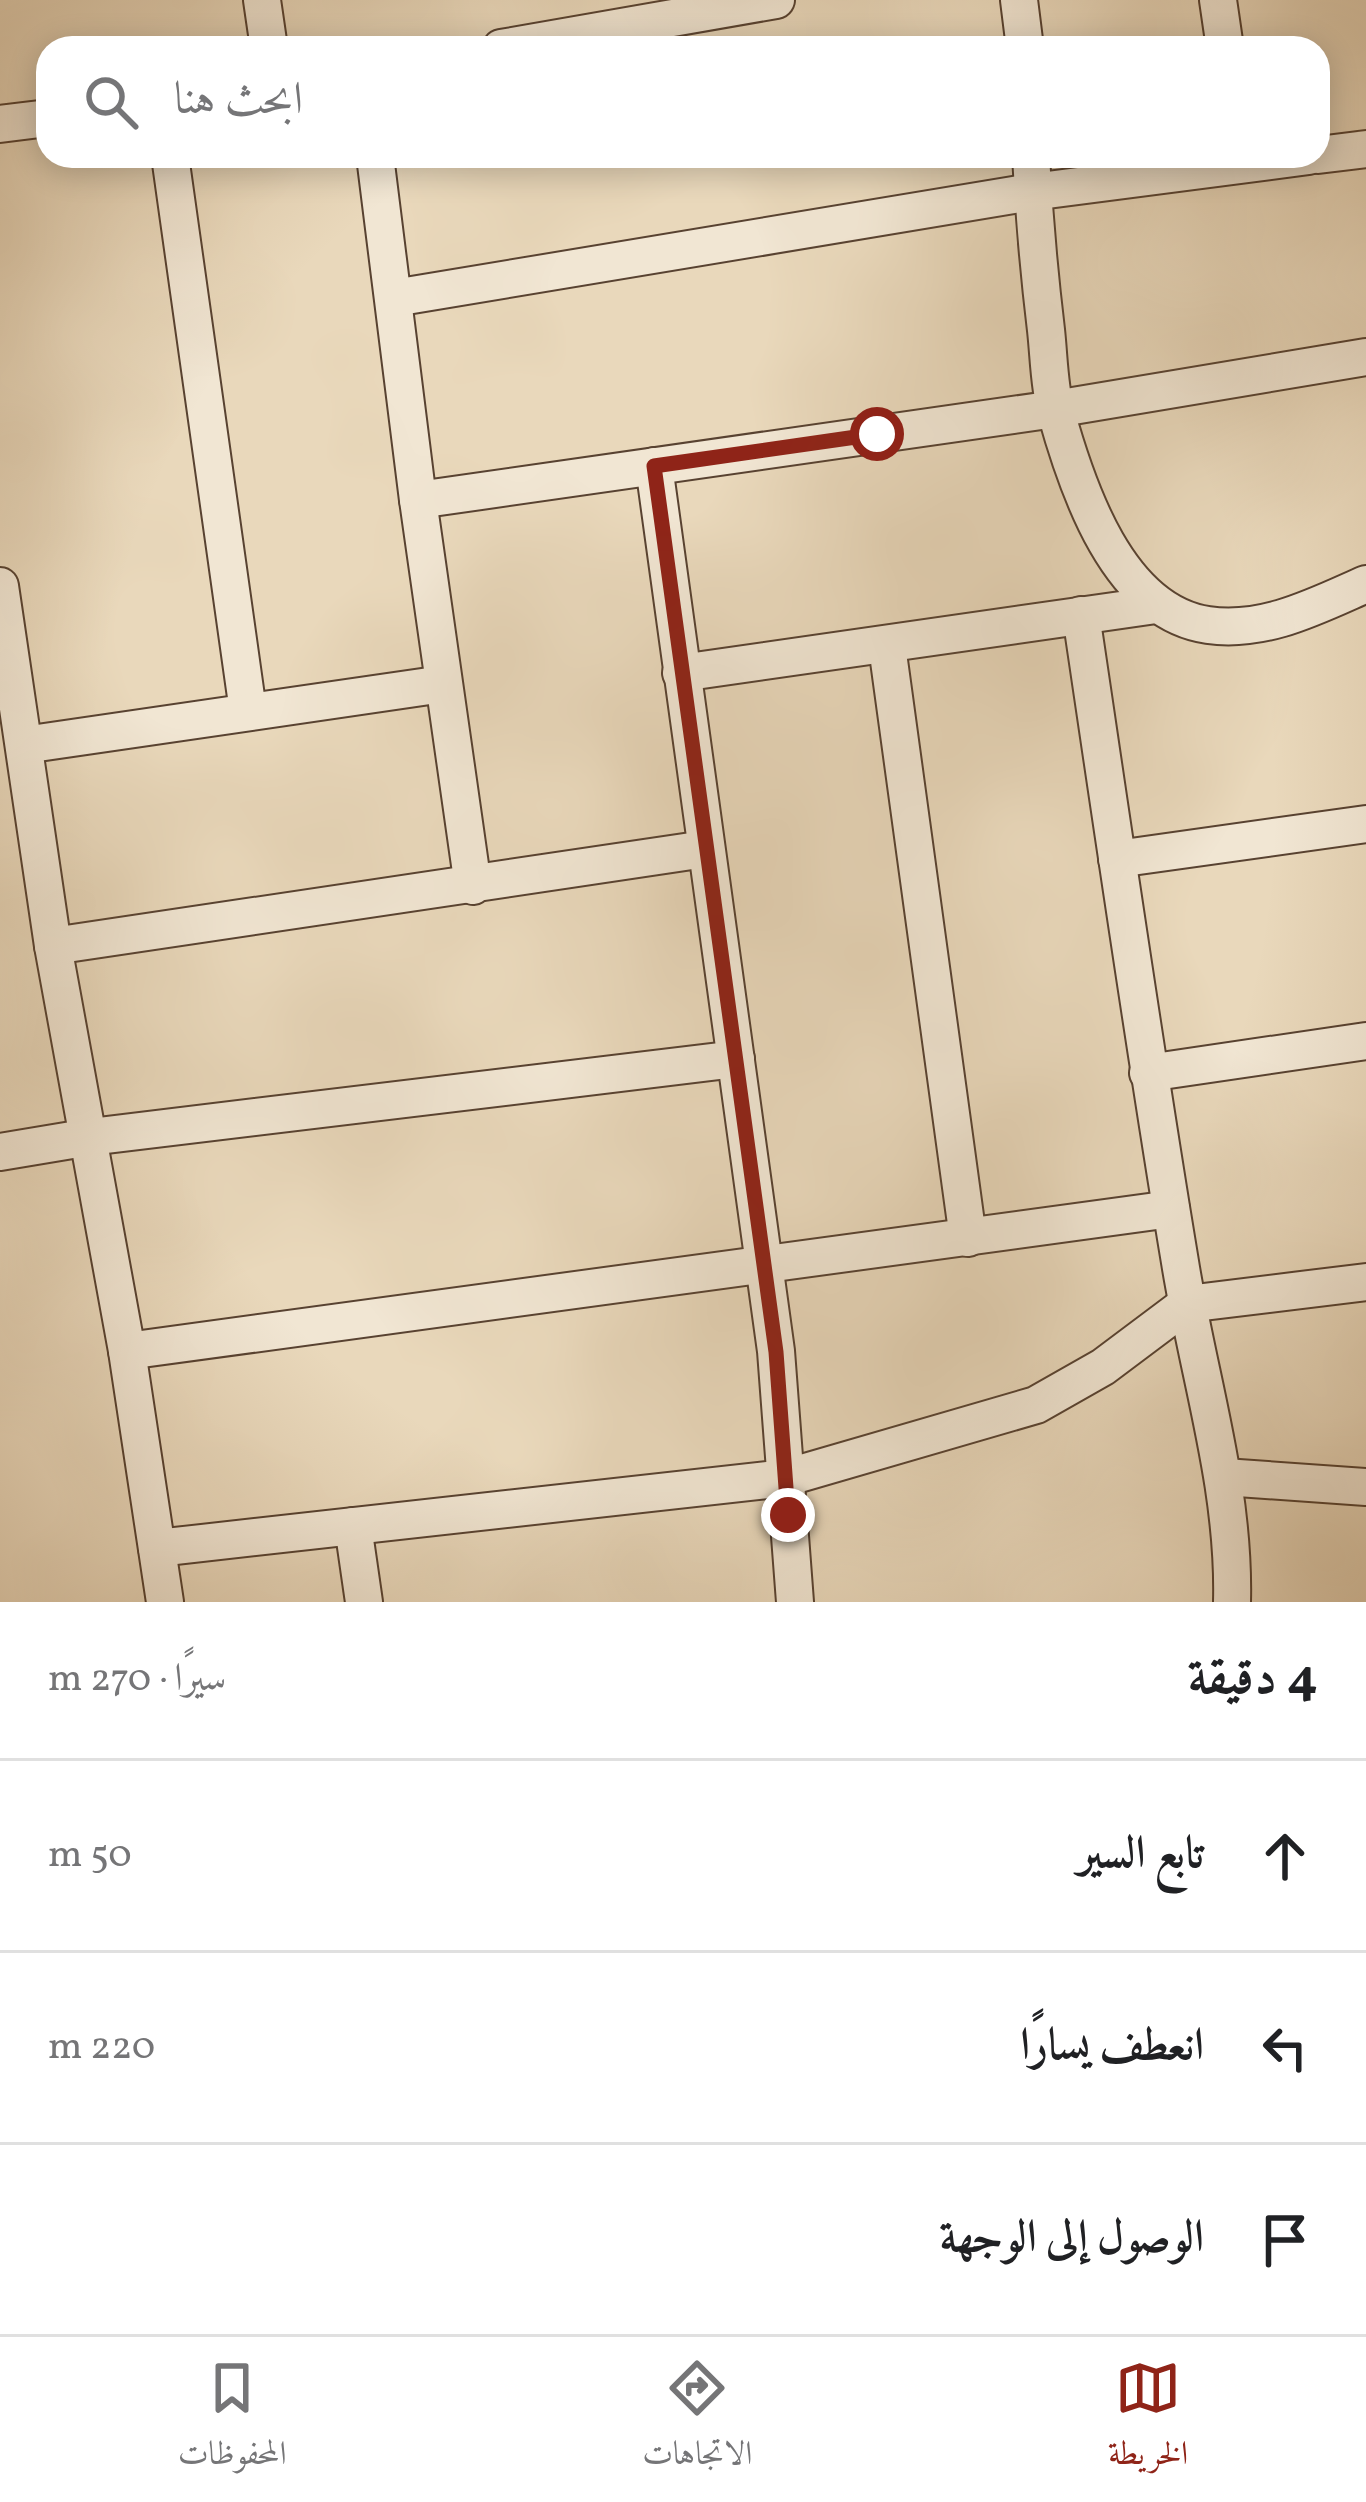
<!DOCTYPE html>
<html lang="ar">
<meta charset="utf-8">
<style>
body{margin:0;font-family:Vollkorn,Amiri,serif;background:#f2f2f2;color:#202124;direction:rtl}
.stop{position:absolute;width:36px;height:36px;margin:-27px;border:9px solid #8f2418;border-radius:50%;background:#fff}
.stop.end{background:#8f2418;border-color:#fff;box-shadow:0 3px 12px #0008}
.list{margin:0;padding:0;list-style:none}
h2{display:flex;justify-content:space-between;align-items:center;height:156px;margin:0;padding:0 48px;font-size:51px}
h2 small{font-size:39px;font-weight:400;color:#757577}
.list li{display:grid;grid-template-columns:78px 1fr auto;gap:36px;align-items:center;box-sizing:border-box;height:192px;padding:0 48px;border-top:3px solid #e0e0e0}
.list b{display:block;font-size:45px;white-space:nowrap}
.list em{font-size:39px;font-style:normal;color:#757577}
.icon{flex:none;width:66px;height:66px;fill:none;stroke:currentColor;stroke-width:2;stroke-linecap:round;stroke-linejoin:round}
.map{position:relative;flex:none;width:1366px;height:1602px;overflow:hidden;direction:ltr}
.search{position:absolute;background:#fff;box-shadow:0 6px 30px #0003;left:36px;right:36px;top:36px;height:132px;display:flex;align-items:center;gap:30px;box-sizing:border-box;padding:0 42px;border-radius:36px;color:#757577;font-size:45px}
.sheet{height:732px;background:#fff}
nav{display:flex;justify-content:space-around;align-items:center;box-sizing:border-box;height:168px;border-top:3px solid #e0e0e0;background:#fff;font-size:33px;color:#757577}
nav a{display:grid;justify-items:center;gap:6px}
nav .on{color:#8f2418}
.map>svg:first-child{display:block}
</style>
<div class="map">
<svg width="1366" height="1602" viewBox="0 0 1366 1602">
<rect width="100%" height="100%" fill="#e9d8bb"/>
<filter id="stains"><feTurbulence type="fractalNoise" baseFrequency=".00167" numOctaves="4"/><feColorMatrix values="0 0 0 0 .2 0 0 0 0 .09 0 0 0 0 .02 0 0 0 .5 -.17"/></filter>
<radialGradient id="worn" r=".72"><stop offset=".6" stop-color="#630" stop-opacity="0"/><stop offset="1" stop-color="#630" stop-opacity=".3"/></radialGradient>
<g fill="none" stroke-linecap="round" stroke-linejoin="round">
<defs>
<g id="minor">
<polyline points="262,0 269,48"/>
<polyline points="1019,0 1025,48"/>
<polyline points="1218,0 1225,48"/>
<polyline points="501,48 776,0"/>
<polyline points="0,124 48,118"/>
<polyline points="1318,155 1366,149"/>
<polyline points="170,156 248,711"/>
<polyline points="375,156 418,500 473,886"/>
<path d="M1031 156C1034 214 1039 272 1046 330 1049 357 1049 386 1056 412 1077 488 1118 612 1208 625 1265 633 1316 606 1366 584"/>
<polyline points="394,298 1032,192 1309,156"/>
<polyline points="654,466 776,1351 795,1602"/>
<polyline points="418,500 1055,409 1366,357"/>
<polyline points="0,586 53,946 127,1351 165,1602"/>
<path d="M1081 615C1113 830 1144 1046 1180 1262 1198 1375 1235 1486 1232 1602"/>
<polyline points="887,646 968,1238"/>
<polyline points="681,673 1156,605"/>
<polyline points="24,745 443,684"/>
<polyline points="1117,859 1366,824"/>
<polyline points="53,946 705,849"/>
<polyline points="1148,1073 1366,1041"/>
<polyline points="0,1152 90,1137 736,1059"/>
<polyline points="127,1351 1171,1209"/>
<polyline points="1224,1477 1366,1487"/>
<polyline points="353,1526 364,1602"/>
<polyline points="157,1548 785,1478 1036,1405 1103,1367 1187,1304 1366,1282"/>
</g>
</defs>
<use href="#minor" stroke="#584231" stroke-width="40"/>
<use href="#minor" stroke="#f1e6d3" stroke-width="36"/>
</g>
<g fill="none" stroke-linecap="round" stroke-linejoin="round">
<polyline stroke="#8f2418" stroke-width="15" points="788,1515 776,1352 654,466 877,434"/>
</g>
<rect width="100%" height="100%" filter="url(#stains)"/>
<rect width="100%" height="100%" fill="url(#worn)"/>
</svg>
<div class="stop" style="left:877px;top:434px"></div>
<div class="stop end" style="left:788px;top:1515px"></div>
<div class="search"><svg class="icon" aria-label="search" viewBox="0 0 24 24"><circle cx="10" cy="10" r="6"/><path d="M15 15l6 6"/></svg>ابحث هنا</div>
</div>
<section class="sheet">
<h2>4 دقيقة<small>سيرًا · 270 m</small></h2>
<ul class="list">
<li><svg class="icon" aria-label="ahead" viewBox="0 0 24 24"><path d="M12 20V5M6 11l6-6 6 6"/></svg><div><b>تابع السير</b></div><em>50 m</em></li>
<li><svg class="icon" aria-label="left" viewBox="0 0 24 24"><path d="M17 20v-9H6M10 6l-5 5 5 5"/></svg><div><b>انعطف يسارًا</b></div><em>220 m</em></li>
<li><svg class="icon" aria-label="arrive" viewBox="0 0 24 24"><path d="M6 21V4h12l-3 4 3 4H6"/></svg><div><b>الوصول إلى الوجهة</b></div></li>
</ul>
</section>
<nav>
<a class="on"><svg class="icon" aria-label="map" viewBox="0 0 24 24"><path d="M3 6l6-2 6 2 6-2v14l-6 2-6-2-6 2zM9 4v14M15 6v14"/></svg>الخريطة</a>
<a><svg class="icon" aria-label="directions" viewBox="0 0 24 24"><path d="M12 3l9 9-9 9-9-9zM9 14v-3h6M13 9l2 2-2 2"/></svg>الاتجاهات</a>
<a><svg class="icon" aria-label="saved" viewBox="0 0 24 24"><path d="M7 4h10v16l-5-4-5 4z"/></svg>المحفوظات</a>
</nav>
